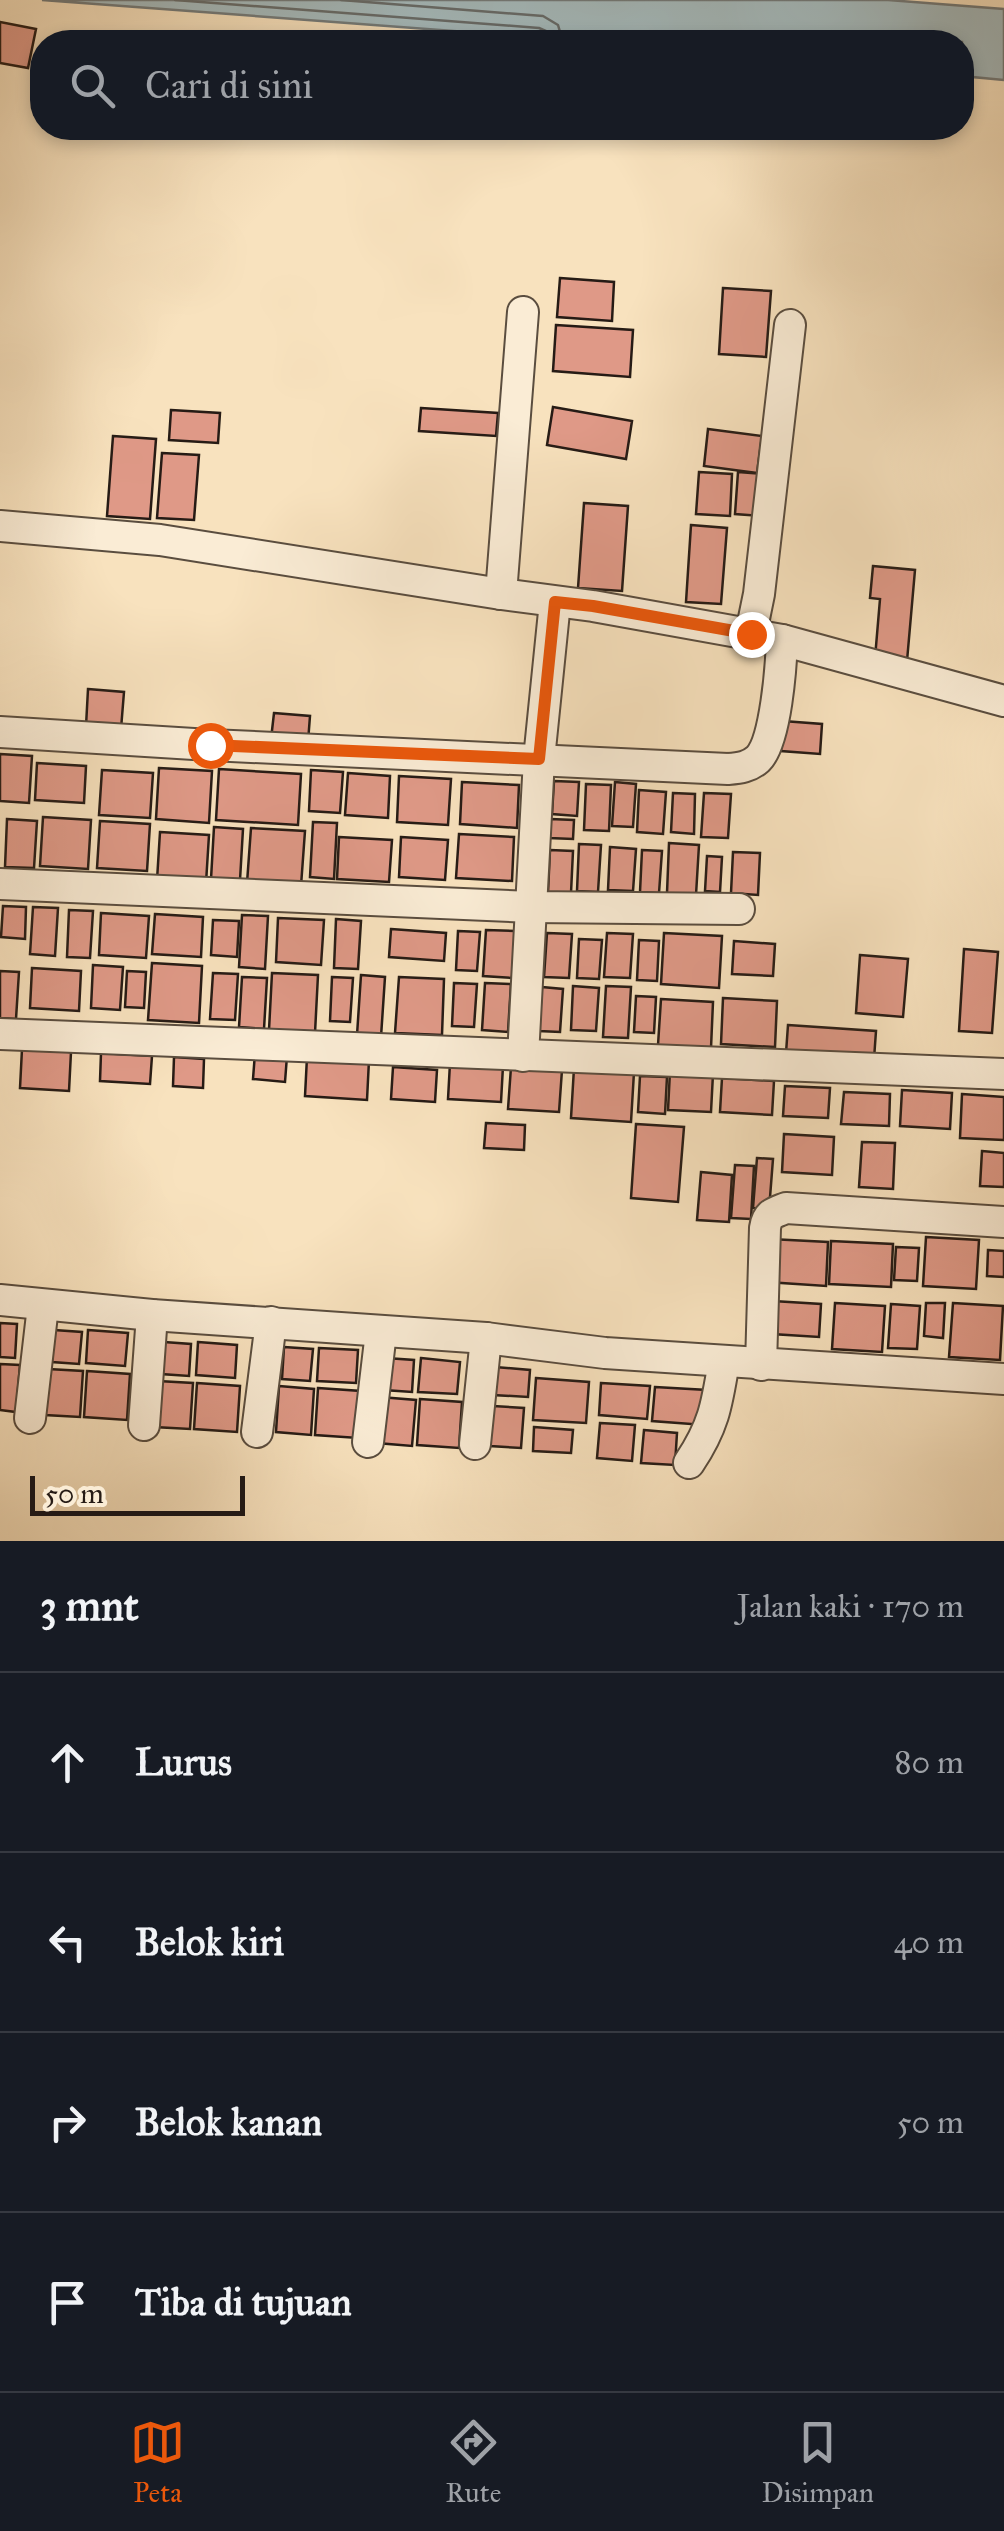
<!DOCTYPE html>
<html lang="id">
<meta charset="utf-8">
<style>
body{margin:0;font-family:"IM FELL Great Primer",serif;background:#242831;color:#f1f3f6}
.scale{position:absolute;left:30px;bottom:25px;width:215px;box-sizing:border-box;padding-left:10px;border:5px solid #261b15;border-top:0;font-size:28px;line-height:35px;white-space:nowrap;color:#261b15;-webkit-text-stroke:8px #faecd5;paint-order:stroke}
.stop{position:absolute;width:30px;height:30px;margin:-22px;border:8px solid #ea580c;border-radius:50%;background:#fff}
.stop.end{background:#ea580c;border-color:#fff;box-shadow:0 2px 10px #0008}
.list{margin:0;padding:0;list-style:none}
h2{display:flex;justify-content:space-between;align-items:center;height:130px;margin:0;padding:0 40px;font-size:42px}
h2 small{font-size:32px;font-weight:400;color:#9ea1a6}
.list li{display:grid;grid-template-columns:65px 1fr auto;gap:30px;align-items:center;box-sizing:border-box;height:180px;padding:0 40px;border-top:2px solid #363941}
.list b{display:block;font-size:38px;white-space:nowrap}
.list em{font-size:32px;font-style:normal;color:#9ea1a6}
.icon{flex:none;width:55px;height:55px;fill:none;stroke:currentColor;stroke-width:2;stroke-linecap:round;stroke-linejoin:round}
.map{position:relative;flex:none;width:1004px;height:1541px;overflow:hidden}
.search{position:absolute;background:#171b24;box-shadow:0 5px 15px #0003;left:30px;right:30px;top:30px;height:110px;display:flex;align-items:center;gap:25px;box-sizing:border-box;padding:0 35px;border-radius:40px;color:#9ea1a6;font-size:38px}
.sheet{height:850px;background:#171b24}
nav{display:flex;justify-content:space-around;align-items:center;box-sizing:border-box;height:140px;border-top:2px solid #363941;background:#171b24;font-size:28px;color:#9ea1a6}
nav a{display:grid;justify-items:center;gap:5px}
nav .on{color:#ea580c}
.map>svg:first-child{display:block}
</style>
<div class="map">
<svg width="1004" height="1541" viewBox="0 0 1004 1541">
<rect width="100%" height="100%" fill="#f8e2be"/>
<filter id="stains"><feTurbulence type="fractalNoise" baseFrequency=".002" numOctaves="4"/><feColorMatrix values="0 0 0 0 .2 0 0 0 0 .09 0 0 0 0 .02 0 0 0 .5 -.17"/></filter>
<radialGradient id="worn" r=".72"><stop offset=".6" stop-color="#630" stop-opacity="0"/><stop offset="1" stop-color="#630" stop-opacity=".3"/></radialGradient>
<polygon fill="#a4babd" stroke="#727a7a" stroke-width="2.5" points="42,0 888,0 1004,9 1004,80 962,76 962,42 601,42"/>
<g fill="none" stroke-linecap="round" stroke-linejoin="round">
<g stroke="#656a69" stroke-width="2.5">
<polyline points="175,0 539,28 548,32 550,42"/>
<polyline points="341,0 543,16 558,25 563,42"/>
</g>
</g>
<g fill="#df9987" stroke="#261b15" stroke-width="2.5">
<polygon points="0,22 36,29 28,68 0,63"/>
<polygon points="560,278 614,282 612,321 557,317"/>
<polygon points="723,288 771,291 766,357 719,354"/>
<polygon points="556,325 633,330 630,377 553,371"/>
<polygon points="553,407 632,421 626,459 547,445"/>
<polygon points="421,408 498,413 496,436 419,431"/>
<polygon points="171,410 220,413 218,443 169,440"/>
<polygon points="708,429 762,436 757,473 704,466"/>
<polygon points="113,436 156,439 150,519 107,516"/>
<polygon points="162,453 199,455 194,520 157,518"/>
<polygon points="699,472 732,474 730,516 696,514"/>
<polygon points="738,472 764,474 761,516 735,514"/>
<polygon points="584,503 628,506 622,591 578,588"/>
<polygon points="691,525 727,528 721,604 686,602"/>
<polygon points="873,566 915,570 907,661 875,658 880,599 870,598"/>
<polygon points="88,689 124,692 121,729 86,726"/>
<polygon points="274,713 310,716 308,742 271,739"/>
<polygon points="783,721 822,724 820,754 781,751"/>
<polygon points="0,754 32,756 29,803 0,801"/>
<polygon points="37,763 86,766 84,803 35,800"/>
<polygon points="159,768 212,771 209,823 156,819"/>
<polygon points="219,769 301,774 298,825 216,820"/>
<polygon points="102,770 153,773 150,818 99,815"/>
<polygon points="311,770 343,772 340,813 309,811"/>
<polygon points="348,773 390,776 388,818 345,815"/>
<polygon points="399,776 451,779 448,825 397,822"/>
<polygon points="554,781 579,782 577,816 552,814"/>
<polygon points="462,782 519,785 517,828 460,824"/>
<polygon points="615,782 636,784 633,827 612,826"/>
<polygon points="586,784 611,785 609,831 584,830"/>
<polygon points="639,790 666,792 663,834 637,832"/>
<polygon points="673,793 695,794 694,834 671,832"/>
<polygon points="704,793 731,794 728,838 701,837"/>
<polygon points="43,817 91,820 88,869 40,866"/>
<polygon points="7,819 37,821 34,868 5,867"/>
<polygon points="550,819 574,820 573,839 549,838"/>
<polygon points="100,821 150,824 147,871 97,868"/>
<polygon points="313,822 337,823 334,879 310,877"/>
<polygon points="214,827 243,829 240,880 211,879"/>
<polygon points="251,828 305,831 301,886 247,883"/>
<polygon points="160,832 209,835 206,883 157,880"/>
<polygon points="459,834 514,837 512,881 456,878"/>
<polygon points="339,837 392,840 389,882 337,879"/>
<polygon points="401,837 448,840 445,880 399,877"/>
<polygon points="669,843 699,845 696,895 667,893"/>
<polygon points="579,844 601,845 598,892 577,891"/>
<polygon points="610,847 636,849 633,891 608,890"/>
<polygon points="550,850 573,851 571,893 548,892"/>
<polygon points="642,850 662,851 659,893 640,892"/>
<polygon points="733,852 760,853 758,895 731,893"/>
<polygon points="707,856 722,857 720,892 705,891"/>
<polygon points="3,906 26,907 25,939 1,937"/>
<polygon points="33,907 58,908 55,956 30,954"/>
<polygon points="69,910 93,911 90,958 67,957"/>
<polygon points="101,913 149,916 146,958 99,955"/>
<polygon points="155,914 203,917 201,957 152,954"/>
<polygon points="242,915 268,916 265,969 239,967"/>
<polygon points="278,918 324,920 321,965 276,962"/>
<polygon points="336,919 361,921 358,969 334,968"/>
<polygon points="213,920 239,921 237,957 211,955"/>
<polygon points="391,929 446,933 444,961 389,957"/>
<polygon points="486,930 515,931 512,978 483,976"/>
<polygon points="458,931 480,932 477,971 456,970"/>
<polygon points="547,933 572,934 569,978 544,977"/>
<polygon points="607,933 633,934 630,978 604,977"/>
<polygon points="664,933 722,936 719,988 661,984"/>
<polygon points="579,939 602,940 599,979 577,978"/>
<polygon points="639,940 659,941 657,981 637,980"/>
<polygon points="734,941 775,944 773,976 732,974"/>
<polygon points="964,949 998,952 992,1033 959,1031"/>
<polygon points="860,955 908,959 903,1017 856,1013"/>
<polygon points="152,963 202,966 199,1023 148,1020"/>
<polygon points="93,965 123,967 120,1010 91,1008"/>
<polygon points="32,968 81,971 79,1011 30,1008"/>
<polygon points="0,971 19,972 16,1019 0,1018"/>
<polygon points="127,971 146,972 144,1008 125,1007"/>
<polygon points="213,973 238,974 235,1020 210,1019"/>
<polygon points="272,973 318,975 315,1033 269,1030"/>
<polygon points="361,975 385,977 381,1037 357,1035"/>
<polygon points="242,977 267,978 264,1029 239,1027"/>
<polygon points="332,977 353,978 350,1022 330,1021"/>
<polygon points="399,977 444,979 442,1035 395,1033"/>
<polygon points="454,983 477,984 474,1027 452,1026"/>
<polygon points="485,983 511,984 508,1032 482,1030"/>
<polygon points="573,986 599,988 596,1031 571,1030"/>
<polygon points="606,986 631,987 628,1038 603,1037"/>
<polygon points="542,987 563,989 560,1032 539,1031"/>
<polygon points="636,996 656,997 654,1033 634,1032"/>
<polygon points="723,998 777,1001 775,1047 721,1044"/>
<polygon points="661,999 713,1002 711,1048 658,1045"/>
<polygon points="788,1025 876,1031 874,1059 786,1053"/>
<polygon points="22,1049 71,1052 69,1091 20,1088"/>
<polygon points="101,1053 152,1056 150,1084 100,1081"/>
<polygon points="255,1053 287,1056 285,1082 253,1079"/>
<polygon points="174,1057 204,1059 203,1088 173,1086"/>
<polygon points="307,1057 369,1060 367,1100 305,1096"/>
<polygon points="450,1063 503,1066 501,1102 448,1099"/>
<polygon points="393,1067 437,1070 435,1102 391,1099"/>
<polygon points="511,1067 562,1070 559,1112 508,1109"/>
<polygon points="574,1068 634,1072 631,1122 571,1118"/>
<polygon points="670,1071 713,1074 711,1112 668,1110"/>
<polygon points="640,1076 667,1077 665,1114 638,1112"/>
<polygon points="722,1078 774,1081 772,1115 720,1112"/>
<polygon points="785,1086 830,1088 828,1118 783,1116"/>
<polygon points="902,1090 952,1093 950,1129 900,1126"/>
<polygon points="844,1092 890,1094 889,1126 841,1124"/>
<polygon points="962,1094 1004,1097 1004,1140 960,1138"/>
<polygon points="486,1123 525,1125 524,1150 484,1148"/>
<polygon points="636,1124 684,1127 678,1202 631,1198"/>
<polygon points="784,1134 834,1137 832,1175 782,1172"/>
<polygon points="862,1142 895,1143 893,1189 859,1187"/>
<polygon points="982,1151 1004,1153 1004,1187 980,1186"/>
<polygon points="757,1158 773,1159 769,1210 753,1208"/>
<polygon points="735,1165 754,1166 751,1219 731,1218"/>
<polygon points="701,1172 732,1175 729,1222 697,1220"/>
<polygon points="926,1237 979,1240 976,1289 923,1286"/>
<polygon points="770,1239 828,1242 826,1286 767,1282"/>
<polygon points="831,1241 893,1244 891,1287 829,1284"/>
<polygon points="896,1247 919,1248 917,1281 894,1280"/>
<polygon points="988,1250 1004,1251 1004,1277 987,1276"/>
<polygon points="773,1301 821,1304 819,1337 772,1334"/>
<polygon points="835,1303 885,1306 882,1352 832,1349"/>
<polygon points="926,1303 945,1303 943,1338 924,1336"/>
<polygon points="953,1303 1003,1306 1000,1360 949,1357"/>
<polygon points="891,1304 920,1306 917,1349 888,1348"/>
<polygon points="0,1323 17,1324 15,1358 0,1357"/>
<polygon points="54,1330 82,1332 79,1364 52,1362"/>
<polygon points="88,1330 128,1333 125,1366 86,1363"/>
<polygon points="164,1342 191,1344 189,1376 161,1374"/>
<polygon points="198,1342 237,1345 235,1378 196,1375"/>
<polygon points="284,1347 313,1349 310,1381 282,1379"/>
<polygon points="319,1348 358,1350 356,1383 317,1381"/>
<polygon points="386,1358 414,1360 412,1392 384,1390"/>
<polygon points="421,1358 460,1362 457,1394 418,1392"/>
<polygon points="0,1364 20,1365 16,1412 0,1410"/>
<polygon points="495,1367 530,1370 528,1397 493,1395"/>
<polygon points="48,1369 83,1371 80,1417 45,1415"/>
<polygon points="87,1371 130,1374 127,1420 84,1417"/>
<polygon points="536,1378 589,1382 586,1423 533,1420"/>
<polygon points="158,1381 193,1383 190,1429 154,1427"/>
<polygon points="197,1383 240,1386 237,1432 194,1429"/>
<polygon points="601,1383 650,1386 647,1419 599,1415"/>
<polygon points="279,1386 314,1389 311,1435 276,1432"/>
<polygon points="655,1387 707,1390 704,1425 652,1421"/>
<polygon points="318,1388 361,1391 358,1438 315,1435"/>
<polygon points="380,1397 416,1400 412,1446 377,1443"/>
<polygon points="420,1399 462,1402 459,1448 417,1445"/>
<polygon points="493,1406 524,1408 521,1448 490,1446"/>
<polygon points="600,1423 635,1425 632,1461 597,1458"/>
<polygon points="534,1427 573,1430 571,1453 533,1451"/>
<polygon points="644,1430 677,1433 675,1465 641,1463"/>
</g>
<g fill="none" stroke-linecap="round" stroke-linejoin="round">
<defs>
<g id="street">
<polyline points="0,526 160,540 501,594 593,606 782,640 1004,701"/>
<polyline points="501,594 523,312"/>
<polyline points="751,633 759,594 790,325"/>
<path d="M0 732 210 745 728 769C740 768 749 767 758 759 776 741 781 666 782 640"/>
<polyline points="0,884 531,907 739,909"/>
<polyline points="0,1034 1004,1074"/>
<polyline points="523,1056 539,759 555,602"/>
<polyline points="0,1300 152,1315 486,1338 605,1353 1004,1379"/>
<path d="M761 1365 765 1228C767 1214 773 1213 786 1208L1004 1222"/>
<polyline points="30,1418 43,1306"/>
<polyline points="144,1425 152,1315"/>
<polyline points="257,1432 271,1322"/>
<polyline points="368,1442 381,1332"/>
<polyline points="475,1444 486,1338"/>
<path d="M689 1463C714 1426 717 1404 724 1361"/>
</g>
</defs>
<use href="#street" stroke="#5a4d3f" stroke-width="34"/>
<use href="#street" stroke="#faecd5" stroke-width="30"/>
</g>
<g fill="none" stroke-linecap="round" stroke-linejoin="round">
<polyline stroke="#ea580c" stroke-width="12" points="210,745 539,759 555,602 593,606 751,634"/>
</g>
<rect width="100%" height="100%" filter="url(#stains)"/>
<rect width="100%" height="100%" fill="url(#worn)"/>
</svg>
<div class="scale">50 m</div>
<div class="stop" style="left:210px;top:745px"></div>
<div class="stop end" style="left:751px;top:634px"></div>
<div class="search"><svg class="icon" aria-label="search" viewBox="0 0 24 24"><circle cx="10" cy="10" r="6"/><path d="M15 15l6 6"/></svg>Cari di sini</div>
</div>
<section class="sheet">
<h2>3 mnt<small>Jalan kaki · 170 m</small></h2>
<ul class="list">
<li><svg class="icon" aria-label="ahead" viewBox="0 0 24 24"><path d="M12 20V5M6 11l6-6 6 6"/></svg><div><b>Lurus</b></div><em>80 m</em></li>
<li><svg class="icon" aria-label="left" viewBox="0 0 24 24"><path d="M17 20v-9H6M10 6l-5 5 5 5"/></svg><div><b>Belok kiri</b></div><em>40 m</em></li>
<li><svg class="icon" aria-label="right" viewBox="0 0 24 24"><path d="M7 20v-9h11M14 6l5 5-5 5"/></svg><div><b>Belok kanan</b></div><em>50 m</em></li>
<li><svg class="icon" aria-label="arrive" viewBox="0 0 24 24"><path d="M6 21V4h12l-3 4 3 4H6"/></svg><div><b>Tiba di tujuan</b></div></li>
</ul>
</section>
<nav>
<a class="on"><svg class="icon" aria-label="map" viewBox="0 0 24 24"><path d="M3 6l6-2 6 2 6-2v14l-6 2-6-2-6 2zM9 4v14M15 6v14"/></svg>Peta</a>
<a><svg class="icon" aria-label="directions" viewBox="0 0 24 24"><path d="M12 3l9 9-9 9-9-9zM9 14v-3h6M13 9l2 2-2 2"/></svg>Rute</a>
<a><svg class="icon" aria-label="saved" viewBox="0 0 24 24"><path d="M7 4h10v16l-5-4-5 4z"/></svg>Disimpan</a>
</nav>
